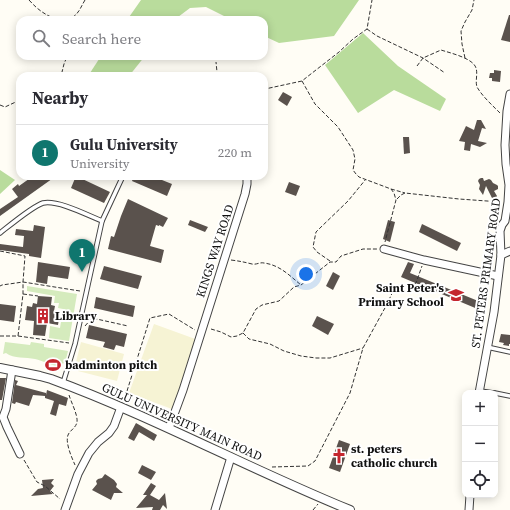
<!DOCTYPE html>
<meta charset="utf-8">
<style>
body{margin:0;font-family:"Source Serif 4",serif;background:#f2f2f3;color:#2b2b33}
.controls{position:absolute;right:12px;bottom:12px;display:grid;overflow:hidden;border-radius:8px;box-shadow:0 2px 10px #0003}
.controls button{width:36px;height:36px;display:grid;place-items:center;padding:0;border:0;border-bottom:1px solid #e1e1e2;background:#fff;color:#2b2b33;font:20px sans-serif}
.you{position:absolute;left:306px;top:274px;width:14px;height:14px;margin:-10px;border:3px solid #fff;border-radius:50%;background:#1a73e8;box-shadow:0 0 0 6px #1a73e833}
.badge{display:grid;place-items:center;width:26px;height:26px;border-radius:50%;background:#0f766e;color:#fff;font-size:13px;font-weight:700}
.pin{position:absolute;translate:-50% -33px;filter:drop-shadow(0 1px 2px #0008)}
.pin::after{content:'';position:absolute;top:21px;width:14px;height:12px;background:inherit;clip-path:polygon(0 0,100% 0,50% 100%)}
.list{margin:0;padding:0;list-style:none}
h2{display:flex;justify-content:space-between;align-items:center;height:52px;margin:0;padding:0 16px;font-size:17px}
h2 small{font-size:13px;font-weight:400;color:#7c7c81}
.list li{display:grid;grid-template-columns:26px 1fr auto;gap:12px;align-items:center;box-sizing:border-box;height:56px;padding:0 16px;border-top:1px solid #e1e1e2}
.list b{display:block;font-size:15px;white-space:nowrap}
.list p{margin:0;font-size:13px;white-space:nowrap;color:#7c7c81}
.list em{font-size:13px;font-style:normal;color:#7c7c81}
.icon{flex:none;width:22px;height:22px;fill:none;stroke:currentColor;stroke-width:2;stroke-linecap:round;stroke-linejoin:round}
.map{position:relative;flex:none;width:510px;height:510px;overflow:hidden}
.search{position:absolute;background:#fff;box-shadow:0 2px 10px #0003;left:16px;top:16px;width:252px;height:44px;display:flex;align-items:center;gap:10px;box-sizing:border-box;padding:0 14px;border-radius:12px;color:#7c7c81;font-size:15px}
.panel{position:absolute;background:#fff;box-shadow:0 2px 10px #0003;left:16px;top:72px;width:252px;height:108px;border-radius:12px}
.map>svg:first-child{display:block}
</style>
<div class="map">
<svg width="510" height="510" viewBox="0 0 510 510">
<rect width="100%" height="100%" fill="#fffdf5"/>
<g fill="#f6f3d4">
<polygon points="154,324 198,340 172,409 129,393"/>
<polygon points="81,342 124,354 117,381 74,370"/>
</g>
<g fill="#d5ebbd">
<polygon points="27,286 77,294 69,341 49,338 50,326 60,328 63,309 58,308 59,303 54,303 55,296 27,291"/>
<path d="M5 342 30 345 31 342 44 344V347L68 351 65 363 59 364 57 366C50 365 43 361 35 359 26 357 14 359 6 353L3 354Z"/>
</g>
<g fill="#b9dc9c">
<polygon points="141,0 359,0 334,36 279,43 264,36 264,20 232,20 206,7 190,8 178,17 175,20 127,20"/>
<polygon points="363,33 398,66 446,99 440,111 394,90 358,113 325,65"/>
<polygon points="101,56 145,56 129,76 90,76 90,73"/>
<polygon points="0,170 15,180 0,194"/>
</g>
<g fill="#5a524d">
<polygon points="509,15 510,15 510,42 501,40"/>
<polygon points="494,70 501,71 500,82 492,81 492,78 489,78 490,73 494,73"/>
<polygon points="283,92 292,97 287,106 278,100"/>
<polygon points="477,120 481,120 486,129 482,128 478,141 487,143 480,147 471,144 470,151 464,150 465,142 459,141 466,126 474,130"/>
<polygon points="403,137 409,137 410,153 404,154"/>
<polygon points="33,176 56,176 0,216 0,209 18,197 12,189 18,184 19,186"/>
<polygon points="76,176 110,192 104,203 71,188"/>
<polygon points="134,176 152,176 172,184 167,196 132,181"/>
<polygon points="481,178 483,178 484,181 489,179 491,180 493,183 497,185 498,186 498,189 494,191 497,196 496,198 494,199 492,198 486,186 483,195 479,189 480,185 478,181 479,179"/>
<polygon points="289,182 300,186 296,196 285,192"/>
<polygon points="128,199 168,218 163,227 159,225 159,226 156,225 150,246 164,250 161,263 108,249 111,236 114,237 121,216"/>
<polygon points="190,220 208,227 205,232 188,225"/>
<polygon points="388,220 395,222 390,242 383,239"/>
<polygon points="422,224 461,243 457,251 419,232"/>
<polygon points="34,225 45,227 41,258 29,256 29,254 0,250 0,244 23,247 24,236 15,235 16,229 33,231"/>
<polygon points="38,262 70,267 68,279 48,276 47,284 36,282"/>
<polygon points="408,262 414,264 410,273 483,303 480,310 401,277"/>
<polygon points="104,266 142,276 138,289 100,279"/>
<polygon points="333,272 340,276 333,290 326,286"/>
<polygon points="38,296 52,297 51,305 55,306 54,311 60,312 58,325 47,323 45,336 33,335 34,321 25,320 27,306 32,307 33,303 37,304"/>
<polygon points="96,297 135,306 133,317 94,308"/>
<polygon points="0,304 16,306 14,322 0,320"/>
<polygon points="317,316 334,324 328,335 312,326"/>
<polygon points="89,325 127,334 124,347 116,345 114,350 103,347 105,342 86,338"/>
<polygon points="501,334 510,335 510,344 509,344 509,346 503,345 504,343 499,342"/>
<polygon points="0,378 6,378 2,400 0,400"/>
<polygon points="15,380 18,381 16,385 46,393 46,395 47,390 68,398 66,406 59,404 56,416 50,414 54,401 45,398 45,396 33,395 29,406 16,402 15,404 12,403"/>
<polygon points="136,423 157,435 154,441 139,432 134,441 128,438"/>
<polygon points="339,440 350,444 340,472 329,468"/>
<polygon points="142,465 156,472 151,480 138,473"/>
<polygon points="105,474 114,480 117,484 116,487 123,493 114,493 111,500 92,490 97,484 96,481 98,479 102,478"/>
<polygon points="54,479 51,483 54,486 50,491 53,494 31,496 38,489 43,488 42,480"/>
<polygon points="151,483 156,486 150,495 159,500 165,493 167,509 163,505 160,510 152,510 153,507 136,508 147,495 143,495"/>
</g>
<g fill="none" stroke-linecap="round" stroke-linejoin="round">
<defs>
<g id="service">
<path d="M0 233C9 226 33 206 43 203 59 200 87 215 102 221"/>
<polyline points="487,347 510,352"/>
<polyline points="63,383 75,344 102,221 123,176"/>
<polyline points="480,391 494,393"/>
<polyline points="495,393 510,396"/>
</g>
<g id="minor">
<polyline points="384,249 424,260 498,276"/>
<polyline points="501,255 510,251"/>
<polyline points="12,370 6,409 3,417 7,427 20,454"/>
<polyline points="479,393 494,312 501,255 500,231 502,225 505,221 508,202 509,185 506,164 505,145 507,111 510,94"/>
<polyline points="169,428 183,390 245,194 247,184 247,176"/>
<polyline points="65,510 78,474 89,453 98,442 109,433 114,426 121,407"/>
<polyline points="215,510 231,457"/>
<polyline points="469,510 470,495"/>
</g>
<path id="tertiary" d="M0 368 40 376 51 379C154 417 249 469 350 510"/>
</defs>
<use href="#service" stroke="#444" stroke-width="5.5"/>
<use href="#minor" stroke="#444" stroke-width="9"/>
<use href="#tertiary" stroke="#444" stroke-width="10"/>
<g stroke="#333" stroke-width="1" stroke-dasharray="4 2" stroke-linecap="butt">
<path d="M29 0C38 10 45 15 58 20"/>
<path d="M67 20C79 15 79 10 85 0"/>
<polyline points="367,29 377,36 423,58 445,73"/>
<polyline points="465,58 462,44 461,31 465,22 472,10 474,0"/>
<path d="M417 66 423 58 441 50C450 53 473 58 476 68 478 74 475 81 477 87 482 96 493 106 500 113"/>
<polyline points="58,76 61,76 64,64 66,59 65,56"/>
<polyline points="216,76 217,72 216,62"/>
<polyline points="302,81 315,104 338,127 353,150 355,159 353,170 356,174 359,177 391,189 394,193 396,200 385,242"/>
<polyline points="264,91 265,89 302,81 307,77 339,52 353,39 367,29 372,0"/>
<polyline points="0,105 5,107 20,100"/>
<polyline points="391,189 405,193"/>
<polyline points="397,199 401,195 405,193 459,199 501,202"/>
<polyline points="0,251 25,256 23,282 2,285 0,286"/>
<path d="M231 260C239 261 244 262 252 264 256 265 260 262 264 263 280 265 290 276 301 285"/>
<polyline points="330,261 317,252 313,247 316,232 319,229 348,201 366,179"/>
<polyline points="23,294 38,296"/>
<polyline points="85,326 92,318 128,326"/>
<polyline points="211,329 221,332 231,337 237,336 243,333 256,309 262,305 279,301 294,287 301,285 330,262 336,262 341,256 363,249 378,249"/>
<polyline points="243,333 249,339 270,344 284,351 301,356 316,358 330,358 363,348"/>
<polyline points="0,336 18,336 69,343"/>
<polyline points="18,336 23,294 23,282 80,291"/>
<polyline points="127,391 150,318 169,314 195,330"/>
<path d="M69 395C71 402 78 415 77 422 76 428 70 430 68 435 65 443 72 458 75 465"/>
<polyline points="24,460 37,482 45,486 60,499"/>
<polyline points="272,467 308,466 315,461 350,393 363,348 386,306 396,285 410,286 416,283 422,266"/>
<polyline points="313,510 318,504"/>
</g>
<use href="#service" stroke="#fff" stroke-width="3.5"/>
<use href="#minor" stroke="#fff" stroke-width="7"/>
<use href="#tertiary" stroke="#fff" stroke-width="8"/>
</g>
<defs>
<symbol id="school-bare" viewBox="-9 -9 18 18"><path d="M0-5L7-2L0 1L-7-2ZM-4 1L0 2.5L4 1V4Q0 6-4 4Z" fill="#c4262e" stroke="#fff" stroke-width="2.5" paint-order="stroke"/></symbol>
<symbol id="building-bare" viewBox="-9 -9 18 18"><path d="M-4-6H4V6H1V3H-1V6H-4ZM-2.5-4.3h1.7v1.8h-1.7ZM.8-4.3h1.7v1.8H.8ZM-2.5-1h1.7V.8h-1.7ZM.8-1h1.7V.8H.8Z" fill="#c4262e" stroke="#fff" stroke-width="2.5" paint-order="stroke"/></symbol>
<symbol id="stadium-bare" viewBox="-9 -9 18 18"><path d="M0-5a6.5 5 0 1 0 0 10a6.5 5 0 1 0 0-10ZM-3.5-1.8h7v3.6h-7Z" fill="#c4262e" stroke="#fff" stroke-width="2.5" paint-order="stroke"/></symbol>
<symbol id="church-bare" viewBox="-9 -9 18 18"><path d="M-1.2-6h2.4v3.5h3.3v2.4h-3.3V6h-2.4V-.1h-3.3v-2.4h3.3Z" fill="#c4262e" stroke="#fff" stroke-width="2.5" paint-order="stroke"/></symbol>
</defs>
<g fill-rule="evenodd">
<use href="#school-bare" x="445" y="284" width="22" height="22"/>
<use href="#building-bare" x="32" y="305" width="22" height="22"/>
<use href="#stadium-bare" x="42" y="354" width="22" height="22"/>
<use href="#church-bare" x="328" y="445" width="22" height="22"/>
</g>
<g text-anchor="middle" stroke-width="4" stroke-linejoin="round" paint-order="stroke">
<g font-size="12" fill="#111" stroke="#fff">
<text transform="translate(215 251) rotate(-72)" y="4">KINGS WAY ROAD</text>
<text transform="translate(486 273) rotate(-82)" y="4">ST. PETERS PRIMARY ROAD</text>
<text transform="translate(182 422) rotate(24)" y="4">GULU UNIVERSITY MAIN ROAD</text>
</g>
<g font-size="12" font-weight="bold" fill="#111" stroke="#fff" text-anchor="start">
<text x="444" y="292" text-anchor="end">Saint Peter's<tspan x="444" dy="14">Primary School</tspan></text>
<text x="55" y="320">Library</text>
<text x="65" y="369">badminton pitch</text>
<text x="351" y="453">st. peters<tspan x="351" dy="14">catholic church</tspan></text>
</g>
</g>
</svg>
<div class="controls">
<button>+</button>
<button>−</button>
<button><svg class="icon" aria-label="locate" viewBox="0 0 24 24"><circle cx="12" cy="12" r="6"/><path d="M12 2v4M12 18v4M2 12h4M18 12h4"/></svg></button>
</div>
<div class="you"></div>
<div class="pin badge" style="left:82px;top:272px">1</div>
<div class="search"><svg class="icon" aria-label="search" viewBox="0 0 24 24"><circle cx="10" cy="10" r="6"/><path d="M15 15l6 6"/></svg>Search here</div>
<section class="panel">
<h2>Nearby<small></small></h2>
<ul class="list">
<li><span class="badge">1</span><div><b>Gulu University</b><p>University</p></div><em>220 m</em></li>
</ul>
</section>
</div>
